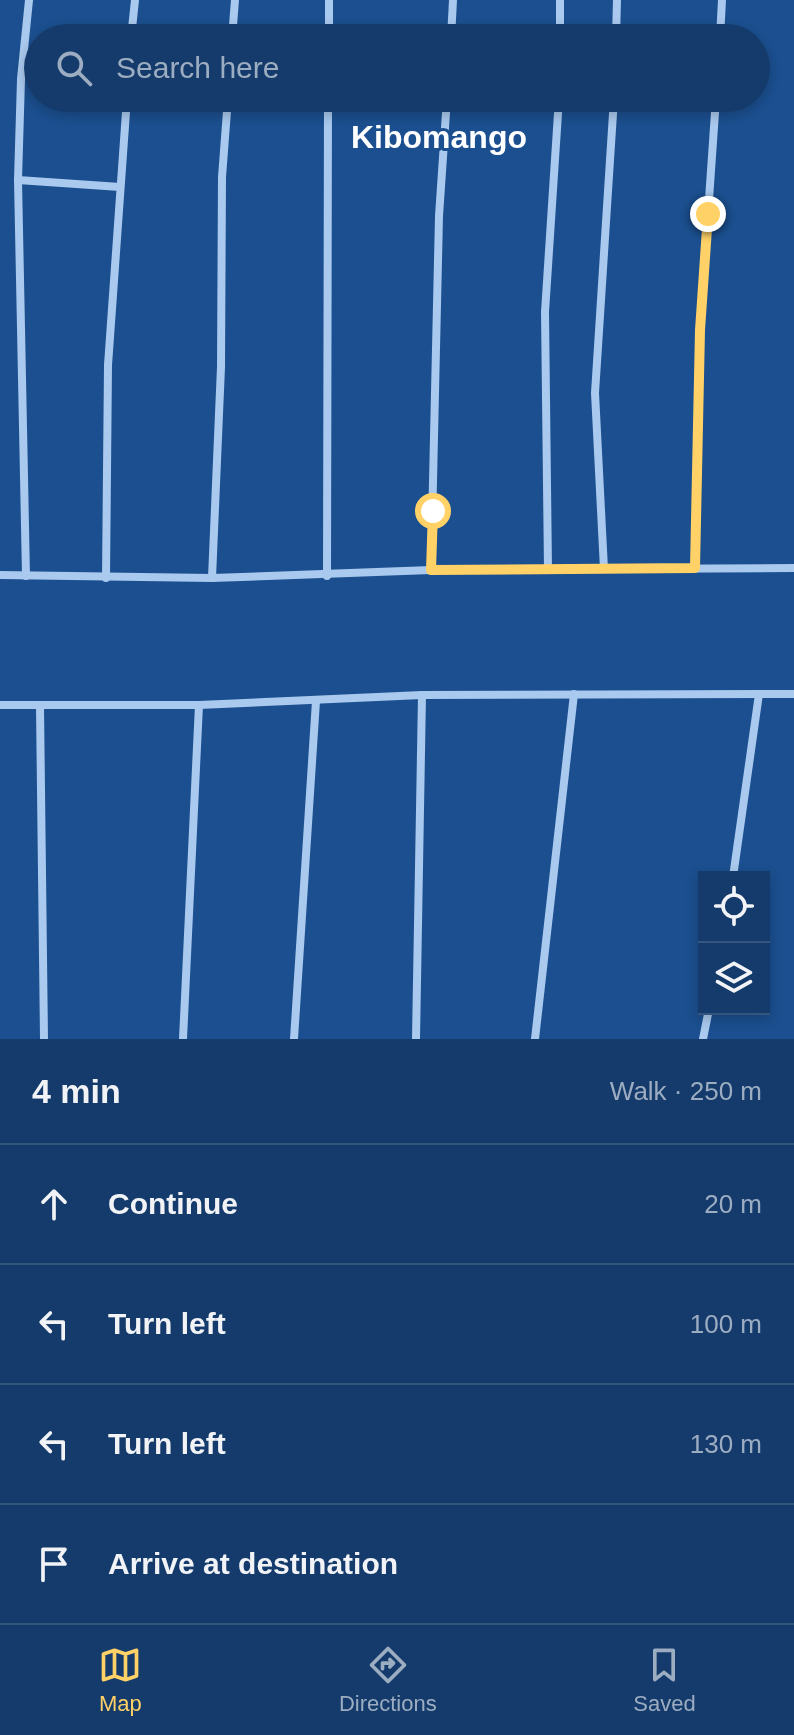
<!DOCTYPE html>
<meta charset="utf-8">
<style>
body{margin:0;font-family:Arial,sans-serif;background:#1d4271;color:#f1f3f6}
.controls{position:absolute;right:24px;bottom:24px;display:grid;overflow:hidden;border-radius:0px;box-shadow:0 4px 12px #0003}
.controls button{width:72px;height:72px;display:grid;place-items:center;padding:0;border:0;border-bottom:2px solid #33557e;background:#143b6b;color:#f1f3f6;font:40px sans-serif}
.stop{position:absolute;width:24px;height:24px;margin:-18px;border:6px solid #ffd166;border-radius:50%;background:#fff}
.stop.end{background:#ffd166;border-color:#fff;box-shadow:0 2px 8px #0008}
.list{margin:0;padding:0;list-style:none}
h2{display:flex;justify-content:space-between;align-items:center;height:104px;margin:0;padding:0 32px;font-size:34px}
h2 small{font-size:26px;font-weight:400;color:#9dadc1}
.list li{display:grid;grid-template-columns:52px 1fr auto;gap:24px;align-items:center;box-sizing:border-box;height:120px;padding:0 32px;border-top:2px solid #33557e}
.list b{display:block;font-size:30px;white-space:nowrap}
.list em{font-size:26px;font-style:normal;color:#9dadc1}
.icon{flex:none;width:44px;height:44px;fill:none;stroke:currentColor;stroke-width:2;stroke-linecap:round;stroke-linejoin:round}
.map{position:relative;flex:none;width:794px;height:1039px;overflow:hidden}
.search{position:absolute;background:#143b6b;box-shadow:0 4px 12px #0003;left:24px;right:24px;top:24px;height:88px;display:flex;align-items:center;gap:20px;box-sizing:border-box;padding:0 28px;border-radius:44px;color:#9dadc1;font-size:30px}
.sheet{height:584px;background:#143b6b}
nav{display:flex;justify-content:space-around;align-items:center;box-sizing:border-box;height:112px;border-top:2px solid #33557e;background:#143b6b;font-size:22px;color:#9dadc1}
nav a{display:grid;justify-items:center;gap:4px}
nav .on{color:#ffd166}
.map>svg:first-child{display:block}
</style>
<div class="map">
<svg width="794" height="1039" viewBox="0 0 794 1039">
<rect width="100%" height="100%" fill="#1b4f8f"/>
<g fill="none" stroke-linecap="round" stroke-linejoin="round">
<g stroke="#a9c9ee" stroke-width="8">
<polyline points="131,38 135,0"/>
<polyline points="232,38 235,0"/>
<polyline points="329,38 329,0"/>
<polyline points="451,38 453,0"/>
<polyline points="560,38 560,0"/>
<polyline points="616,38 617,0"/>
<polyline points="720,38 722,0"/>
<polyline points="18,180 120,187"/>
<polyline points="695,568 700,330 716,98"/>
<polyline points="604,569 595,393 614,98"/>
<polyline points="431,570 439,216 447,98"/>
<polyline points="548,570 545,312 559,98"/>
<polyline points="0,575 212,578 431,570 794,568"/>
<polyline points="26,576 18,180 21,79 29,0"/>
<polyline points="327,576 328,98"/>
<polyline points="106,578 108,365 127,98"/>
<polyline points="212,578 221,367 222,177 228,98"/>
<polyline points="0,705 199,705 422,695 794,694"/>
<polyline points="40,706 44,1039"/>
<polyline points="733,877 759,694"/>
<polyline points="183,1039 199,705"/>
<polyline points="294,1039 316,701"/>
<polyline points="416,1039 422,695"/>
<polyline points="535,1039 574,694"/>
<polyline points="703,1039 709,1009"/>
</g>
</g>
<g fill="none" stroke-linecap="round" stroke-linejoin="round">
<polyline stroke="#ffd166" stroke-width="10" points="433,511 431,570 695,568 700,330 708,214"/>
</g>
<g text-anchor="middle" stroke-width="6" stroke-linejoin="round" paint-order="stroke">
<g font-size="32" font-weight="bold" fill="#fff" stroke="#1b4f8f">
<text x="439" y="148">Kibomango</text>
</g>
</g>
</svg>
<div class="controls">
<button><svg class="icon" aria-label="locate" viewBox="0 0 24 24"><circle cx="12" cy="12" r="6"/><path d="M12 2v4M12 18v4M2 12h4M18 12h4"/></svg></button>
<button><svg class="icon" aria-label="layers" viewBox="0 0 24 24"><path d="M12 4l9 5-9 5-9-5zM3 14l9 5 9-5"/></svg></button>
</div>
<div class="stop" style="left:433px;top:511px"></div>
<div class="stop end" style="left:708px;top:214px"></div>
<div class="search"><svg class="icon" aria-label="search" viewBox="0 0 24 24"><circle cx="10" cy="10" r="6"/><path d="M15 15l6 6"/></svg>Search here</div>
</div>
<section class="sheet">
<h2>4 min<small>Walk · 250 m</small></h2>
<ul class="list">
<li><svg class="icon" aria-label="ahead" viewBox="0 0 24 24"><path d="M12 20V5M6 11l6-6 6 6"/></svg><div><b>Continue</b></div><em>20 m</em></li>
<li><svg class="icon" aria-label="left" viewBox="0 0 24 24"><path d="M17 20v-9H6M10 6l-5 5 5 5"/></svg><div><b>Turn left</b></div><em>100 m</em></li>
<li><svg class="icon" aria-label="left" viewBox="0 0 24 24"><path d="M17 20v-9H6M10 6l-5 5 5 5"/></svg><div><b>Turn left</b></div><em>130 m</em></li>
<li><svg class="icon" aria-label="arrive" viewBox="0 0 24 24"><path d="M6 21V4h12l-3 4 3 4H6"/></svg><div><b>Arrive at destination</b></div></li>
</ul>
</section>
<nav>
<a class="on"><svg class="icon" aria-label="map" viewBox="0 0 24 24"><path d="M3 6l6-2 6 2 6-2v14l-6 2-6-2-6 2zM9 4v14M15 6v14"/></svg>Map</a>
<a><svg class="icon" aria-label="directions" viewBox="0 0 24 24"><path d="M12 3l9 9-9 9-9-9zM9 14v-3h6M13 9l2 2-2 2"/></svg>Directions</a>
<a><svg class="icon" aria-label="saved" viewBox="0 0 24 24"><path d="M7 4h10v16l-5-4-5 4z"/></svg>Saved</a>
</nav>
